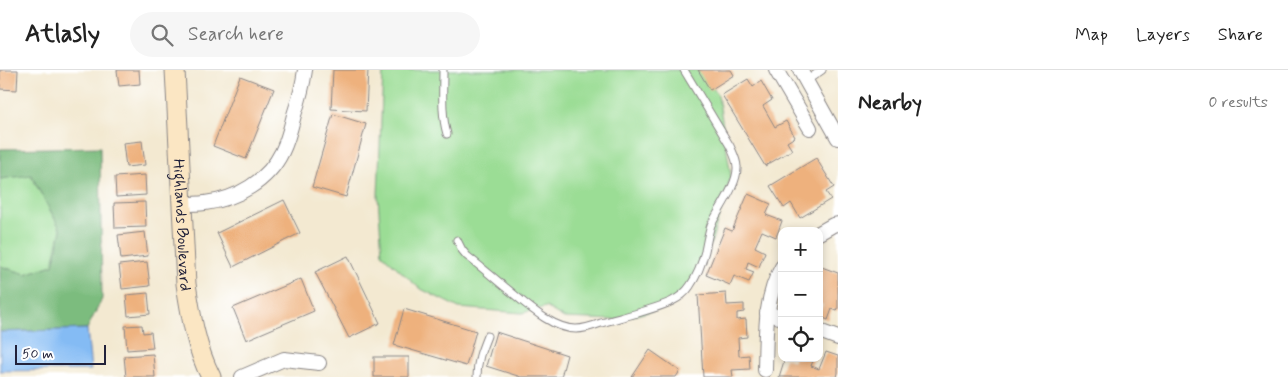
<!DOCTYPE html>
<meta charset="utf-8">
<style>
body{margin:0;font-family:Mynerve,sans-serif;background:#f6f6f6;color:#222}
.controls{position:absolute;right:15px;bottom:15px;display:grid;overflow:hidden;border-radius:10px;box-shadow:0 2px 8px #0003}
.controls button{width:45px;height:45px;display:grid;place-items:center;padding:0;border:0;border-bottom:1px solid #e0e0e0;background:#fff;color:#222;font:25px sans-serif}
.scale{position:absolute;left:15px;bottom:12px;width:91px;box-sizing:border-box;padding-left:5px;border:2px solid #22223b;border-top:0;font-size:14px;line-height:18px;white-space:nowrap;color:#22223b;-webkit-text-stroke:4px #fff;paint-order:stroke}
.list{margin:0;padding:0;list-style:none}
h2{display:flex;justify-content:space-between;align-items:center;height:65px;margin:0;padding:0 20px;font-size:21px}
h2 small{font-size:16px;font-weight:400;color:#767676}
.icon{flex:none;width:28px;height:28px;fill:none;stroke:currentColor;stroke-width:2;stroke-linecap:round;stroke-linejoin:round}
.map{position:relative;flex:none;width:838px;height:307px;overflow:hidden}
header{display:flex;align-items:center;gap:30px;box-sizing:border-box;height:70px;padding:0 25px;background:#fff;border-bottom:1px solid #e0e0e0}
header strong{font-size:24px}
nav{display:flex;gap:28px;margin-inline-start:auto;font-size:18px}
.search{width:350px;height:45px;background:#f6f6f6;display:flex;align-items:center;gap:12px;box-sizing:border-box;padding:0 18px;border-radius:28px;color:#767676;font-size:19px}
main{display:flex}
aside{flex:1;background:#fff}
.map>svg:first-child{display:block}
</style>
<header>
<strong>Atlasly</strong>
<div class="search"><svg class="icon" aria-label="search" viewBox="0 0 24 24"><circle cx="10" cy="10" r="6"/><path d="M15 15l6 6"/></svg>Search here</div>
<nav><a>Map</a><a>Layers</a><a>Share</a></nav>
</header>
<main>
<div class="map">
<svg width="838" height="307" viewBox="0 0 838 307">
<rect width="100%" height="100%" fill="#fff"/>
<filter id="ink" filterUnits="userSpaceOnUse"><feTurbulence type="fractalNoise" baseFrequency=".02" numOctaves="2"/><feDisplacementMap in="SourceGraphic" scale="10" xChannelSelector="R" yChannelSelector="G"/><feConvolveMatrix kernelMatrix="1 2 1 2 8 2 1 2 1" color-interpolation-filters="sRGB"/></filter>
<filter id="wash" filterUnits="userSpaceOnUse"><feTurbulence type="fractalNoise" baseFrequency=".0096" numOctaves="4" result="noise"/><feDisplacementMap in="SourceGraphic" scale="20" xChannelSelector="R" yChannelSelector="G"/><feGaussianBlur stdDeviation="1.12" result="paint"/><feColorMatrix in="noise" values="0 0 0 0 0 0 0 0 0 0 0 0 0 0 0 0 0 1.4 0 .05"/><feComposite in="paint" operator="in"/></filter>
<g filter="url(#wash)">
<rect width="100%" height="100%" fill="#f3e9d1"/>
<g fill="#9bdd95" stroke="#5e8068">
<polygon points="383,0 698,0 718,25 731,106 711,173 694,211 664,238 616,250 564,248 546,237 522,243 459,238 419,218 382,184 378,126"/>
<polygon points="30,104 61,160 53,195 26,204 0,196 0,109"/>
</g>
<polygon fill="#7cbc7e" stroke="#4f6f5c" points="100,77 102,229 87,259 0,262 0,196 26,204 53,195 61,160 31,105 0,109 0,79"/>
<polygon fill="#84bbf4" stroke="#536e98" points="87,259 91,300 0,301 0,262"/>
<g id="blocks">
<g fill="#eeb17d">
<polygon points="0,0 18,0 17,20 0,19"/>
<polygon points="117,0 139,0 140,14 119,16"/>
<polygon points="333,0 368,0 366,41 331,39"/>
<polygon points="698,0 731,0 734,5 710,20"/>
<polygon points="240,6 274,19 246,89 213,76"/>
<polygon points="748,9 753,17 761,11 772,30 763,36 775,57 786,51 795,67 787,72 792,80 765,96 722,25"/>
<polygon points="333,44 366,54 346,127 312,117"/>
<polygon points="142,71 145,95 126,97 123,73"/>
<polygon points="816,88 834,117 826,122 831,129 800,148 791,133 784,138 770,116"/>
<polygon points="145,105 146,125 116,127 115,107"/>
<polygon points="748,124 771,134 766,145 782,151 776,167 762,161 755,177 765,182 759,197 748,192 746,199 754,202 749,212 734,206 730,215 706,205 725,158 732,161"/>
<polygon points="284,130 300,163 233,197 217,163"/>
<polygon points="145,132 146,157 115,158 114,133"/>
<polygon points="145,162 148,186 121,189 118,165"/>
<polygon points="348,186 380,253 349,268 315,202"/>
<polygon points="147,192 150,216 122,219 119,195"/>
<polygon points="819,196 838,203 838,238 837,241 832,239 828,250 819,246 823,235 819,233"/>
<polygon points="301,209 314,241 246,270 233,238"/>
<polygon points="148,223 150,244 128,246 126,225"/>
<polygon points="726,223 727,235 744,234 744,242 737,243 737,250 746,249 747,267 738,268 739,286 749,285 750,299 732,300 733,307 703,307 698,225"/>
<polygon points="404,239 476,261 466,296 394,275"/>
<polygon points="142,255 143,263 151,262 153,278 127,280 125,256"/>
<polygon points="496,262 567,285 561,307 521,307 486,296"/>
<polygon points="650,280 680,301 676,307 632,307"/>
<polygon points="826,282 838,286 838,303 837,307 779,307 785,288 794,291 794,288 814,288 811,296 819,299"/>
<polygon points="153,284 155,307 126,307 124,286"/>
<rect x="374" y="287" width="35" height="20"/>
</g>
</g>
</g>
<g filter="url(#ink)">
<use href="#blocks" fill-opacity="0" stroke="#8a8686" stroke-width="1"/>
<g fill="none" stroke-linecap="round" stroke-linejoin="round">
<defs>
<g id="lane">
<path d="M443 0C443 21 441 44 447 64"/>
<polyline points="806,11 822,0"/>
<path d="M457 170 462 180 467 186C480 196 493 207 505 217 524 232 551 259 576 259 584 259 593 256 601 253 613 250 626 246 638 243 656 237 679 233 690 216 697 206 702 193 705 181 707 172 708 164 711 155 719 139 738 114 737 97 737 90 733 83 730 76L684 0"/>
<path d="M477 307C477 291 481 281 487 266"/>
</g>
<g id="street">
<polyline points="776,0 810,58"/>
<polyline points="800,0 838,68"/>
<path d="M182 134C189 134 197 134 205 133 237 129 268 111 282 82 288 70 291 57 294 45 299 30 303 15 305 0"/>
<polyline points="819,163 833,155 838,154"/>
<polyline points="767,243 782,248"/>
<polyline points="819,261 838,268"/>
<path d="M765 300C766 265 764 228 782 197"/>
<polyline points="242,307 284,289 319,293"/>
</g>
<g id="secondary">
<path id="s1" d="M175 0 186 214C191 246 196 278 211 307"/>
</g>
</defs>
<use href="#lane" stroke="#8a8686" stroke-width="9"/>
<use href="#street" stroke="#8a8686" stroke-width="16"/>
<use href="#secondary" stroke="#8a8686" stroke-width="21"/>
<use href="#lane" stroke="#fff" stroke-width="7"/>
<use href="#street" stroke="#fff" stroke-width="14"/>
<use href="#secondary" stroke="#fbe6c3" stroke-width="19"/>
</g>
</g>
<g text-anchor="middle" stroke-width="5" stroke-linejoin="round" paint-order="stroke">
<g font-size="16" fill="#22223b" stroke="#fff">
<text dy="6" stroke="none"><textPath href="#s1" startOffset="155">Highlands Boulevard</textPath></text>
</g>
</g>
</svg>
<div class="controls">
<button>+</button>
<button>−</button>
<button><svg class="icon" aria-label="locate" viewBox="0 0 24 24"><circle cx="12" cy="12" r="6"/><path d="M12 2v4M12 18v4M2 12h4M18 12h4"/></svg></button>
</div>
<div class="scale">50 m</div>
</div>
<aside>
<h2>Nearby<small>0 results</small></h2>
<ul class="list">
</ul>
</aside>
</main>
